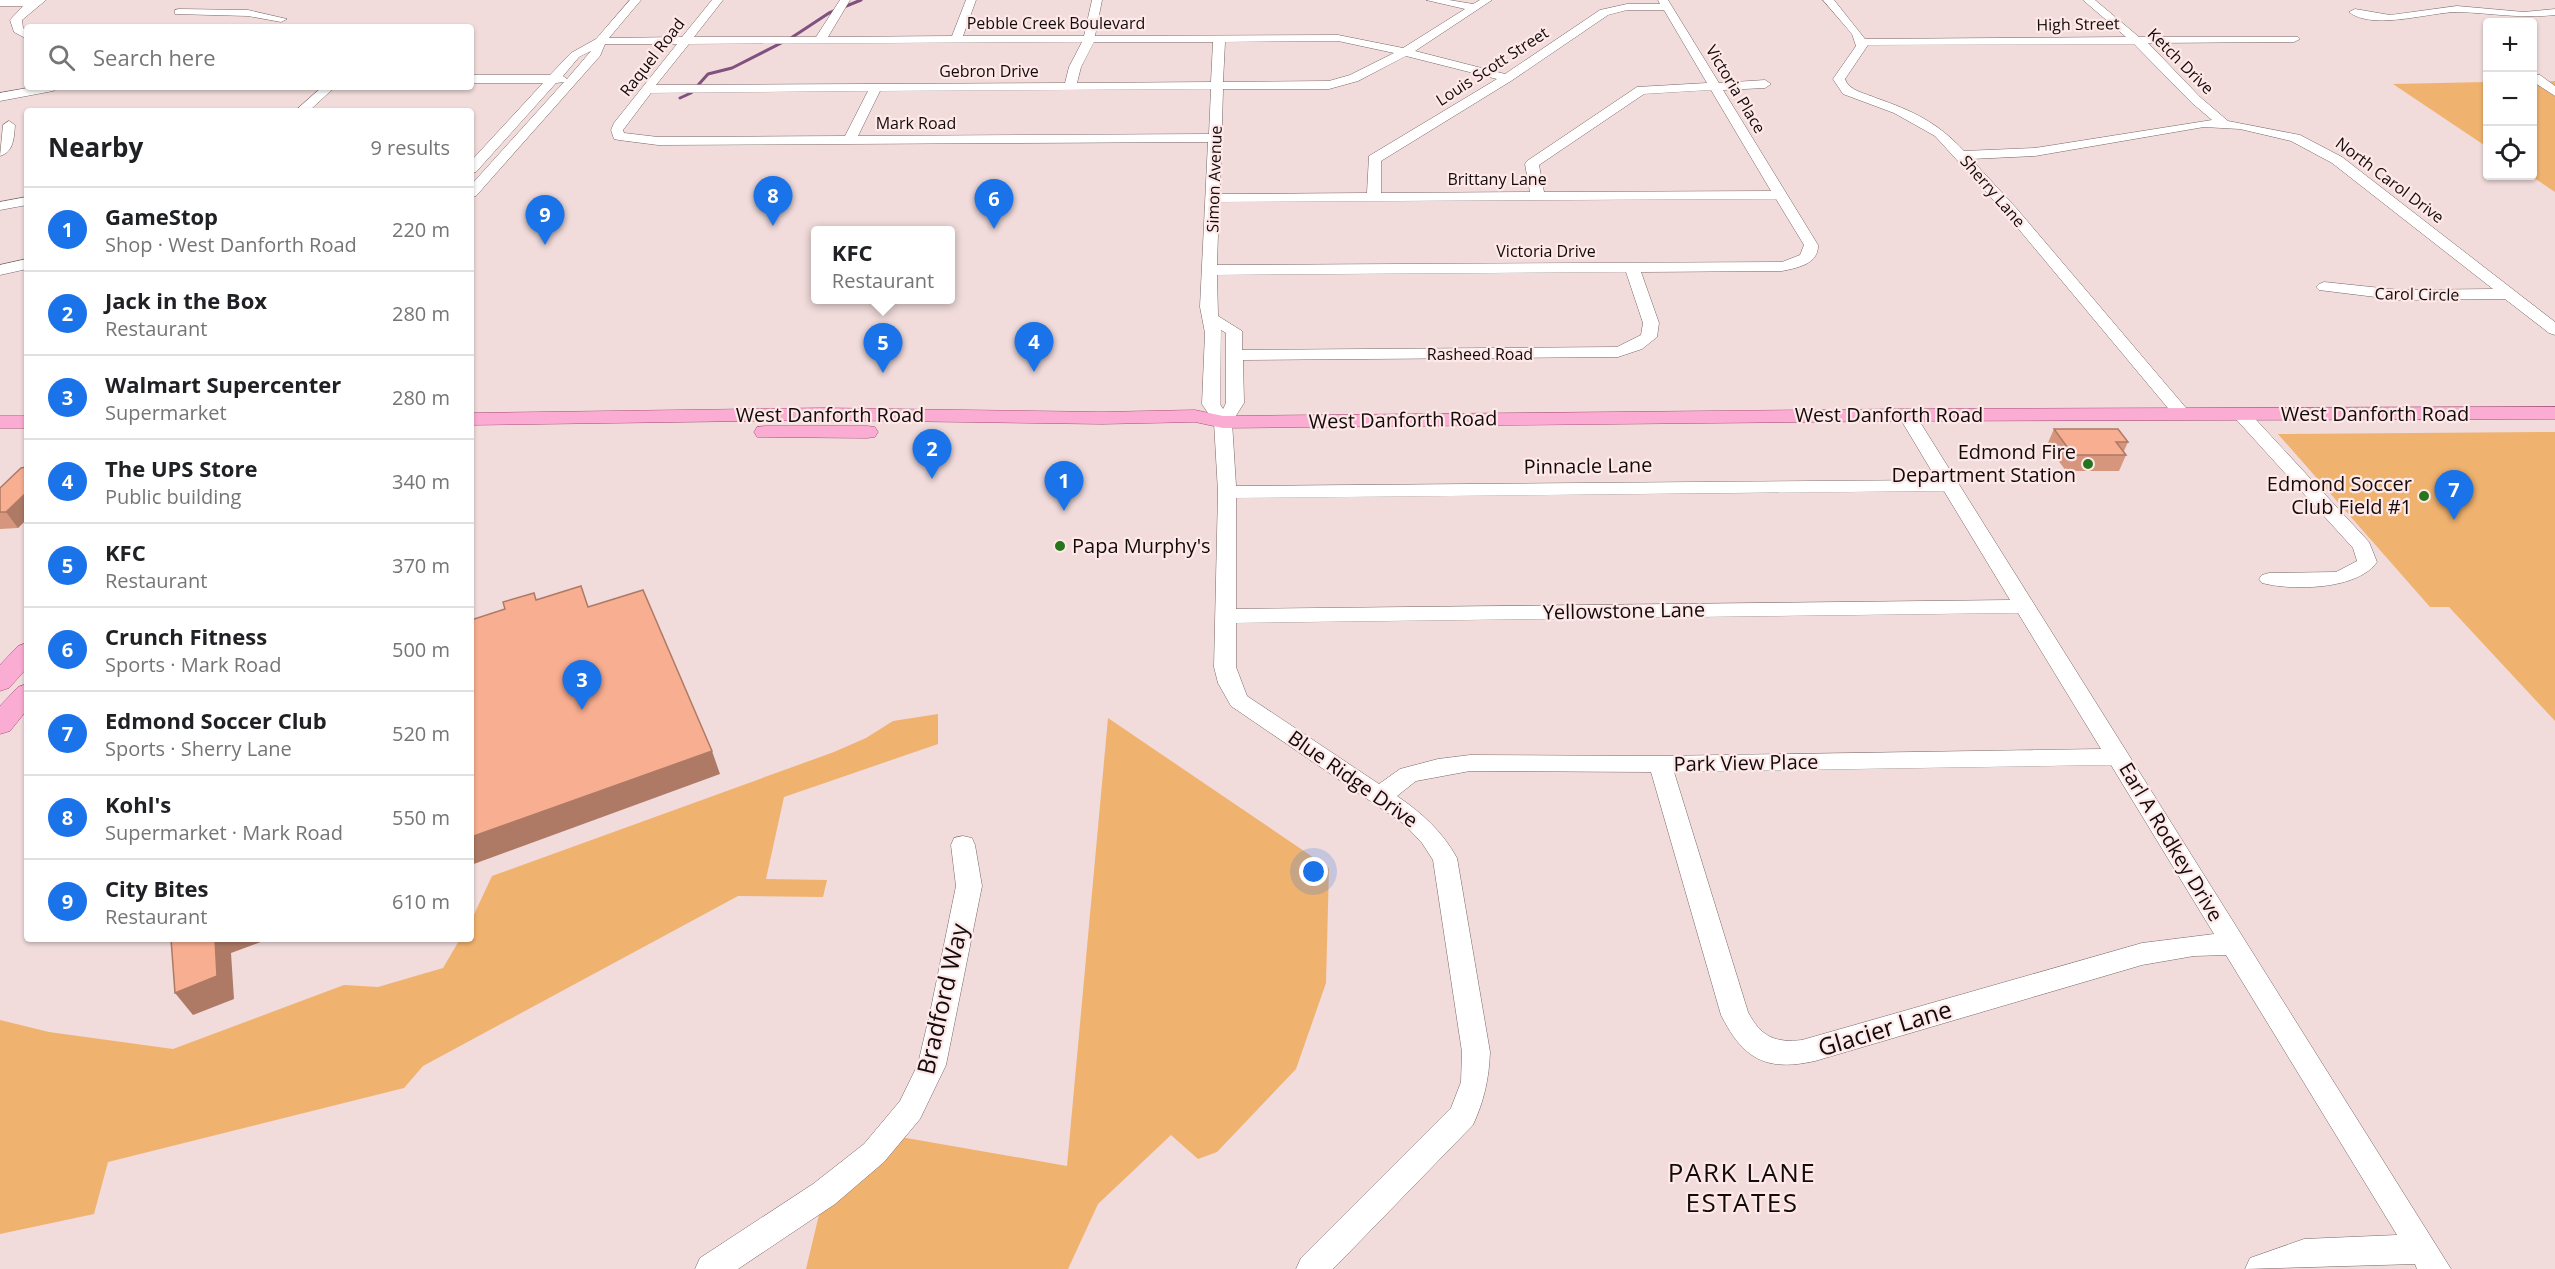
<!DOCTYPE html>
<meta charset="utf-8">
<style>
body{margin:0;font-family:"Open Sans",sans-serif;background:#f6f6f6;color:#202124}
.controls{position:absolute;right:18px;top:18px;display:grid;overflow:hidden;border-radius:6px;box-shadow:0 2px 4px #0004}
.controls button{width:54px;height:54px;display:grid;place-items:center;padding:0;border:0;border-bottom:2px solid #e0e0e0;background:#fff;color:#202124;font:30px sans-serif}
.you{position:absolute;left:1314px;top:872px;width:21px;height:21px;margin:-15px;border:4px solid #fff;border-radius:50%;background:#1a73e8;box-shadow:0 0 0 9px #1a73e833}
.badge{display:grid;place-items:center;width:39px;height:39px;border-radius:50%;background:#1a73e8;color:#fff;font-size:20px;font-weight:700}
.pin{position:absolute;translate:-50% -50px;filter:drop-shadow(0 2px 3px #0008)}
.pin::after{content:'';position:absolute;top:32px;width:21px;height:18px;background:inherit;clip-path:polygon(0 0,100% 0,50% 100%)}
.popup{position:absolute;left:811px;top:226px;width:144px;height:78px;box-sizing:border-box;display:grid;place-content:center;border-radius:6px;background:#fff;filter:drop-shadow(0 2px 4px #0005);font-size:20px;white-space:nowrap;color:#757577}
.popup b{font-size:22px;color:#202124}
.popup::after{content:'';position:absolute;left:50%;top:100%;margin-left:-12px;border:12px solid transparent;border-top-color:#fff}
.list{margin:0;padding:0;list-style:none}
h2{display:flex;justify-content:space-between;align-items:center;height:78px;margin:0;padding:0 24px;font-size:26px}
h2 small{font-size:20px;font-weight:400;color:#757577}
.list li{display:grid;grid-template-columns:39px 1fr auto;gap:18px;align-items:center;box-sizing:border-box;height:84px;padding:0 24px;border-top:2px solid #e0e0e0}
.list b{display:block;font-size:22px;white-space:nowrap}
.list p{margin:0;font-size:20px;white-space:nowrap;color:#757577}
.list em{font-size:20px;font-style:normal;color:#757577}
.icon{flex:none;width:33px;height:33px;fill:none;stroke:currentColor;stroke-width:2;stroke-linecap:round;stroke-linejoin:round}
.map{position:relative;flex:none;width:2555px;height:1269px;overflow:hidden}
.search{position:absolute;background:#fff;box-shadow:0 2px 4px #0004;left:24px;top:24px;width:450px;height:66px;display:flex;align-items:center;gap:15px;box-sizing:border-box;padding:0 21px;border-radius:6px;color:#757577;font-size:22px}
.panel{position:absolute;background:#fff;box-shadow:0 2px 4px #0004;left:24px;top:108px;width:450px;height:834px;border-radius:6px}
.map>svg:first-child{display:block}
</style>
<div class="map">
<svg width="2555" height="1269" viewBox="0 0 2555 1269">
<rect width="100%" height="100%" fill="#f1dbdb"/>
<g fill="#f0b26f">
<polygon points="2555,81 2555,192 2531,176 2533,82"/>
<polygon points="2487,82 2487,147 2393,84"/>
<polygon points="2555,432 2555,721 2449,607 2430,607 2278,434"/>
<polygon points="938,714 938,744 784,797 766,879 827,880 823,897 738,896 423,1066 404,1088 108,1162 94,1214 0,1234 0,1020 49,1032 173,1049 344,985 378,987 443,968 460,939 471,939 471,921 492,876 834,752 866,738 893,721"/>
<polygon points="1108,718 1329,868 1326,983 1296,1069 1217,1152 1198,1159 1171,1135 1098,1204 1068,1269 806,1269 824,1194 889,1135 1067,1166"/>
</g>
<g fill="none" stroke-linecap="round" stroke-linejoin="round">
<polyline stroke="#80507e" stroke-width="3" points="680,98 691,93 708,74 732,68 791,38 829,13 861,0"/>
<defs>
<g id="minor">
<polygon points="0,0 46,0 22,20 23,28 27,31 27,39 14,32 10,20 23,6 0,6"/>
<path d="M630 0H641L609 38 682 37 712 0H723L694 37H816L840 0H850L828 37 952 36 966 0H976L963 36H1084L1092 0H1102L1095 36 1338 35 1403 48 1465 9 1426 0H1449L1473 4 1480 0H1492L1415 51 1505 74 1600 10 1627 4H1660L1658 0H1668L1719 83 1765 80 1771 84 1765 88 1723 90 1818 245C1819 264 1797 268 1782 271L1641 272 1659 323 1657 337 1642 349 1618 357 1243 360 1244 403 1232 422 1236 486 1937 480 1898 415 1901 411H1913L2451 1269H2417L2415 1264 2245 1269 2250 1258 2304 1239 2397 1235 2226 955 2194 956 2142 965 1815 1061C1766 1072 1743 1059 1721 1015L1651 772 1470 771 1416 781 1397 796C1422 813 1442 831 1457 858L1490 1052C1489 1079 1484 1101 1473 1125L1333 1269H1296L1301 1258 1451 1108 1461 1082 1462 1052 1433 860 1422 843 1404 824 1231 706 1218 683 1214 667 1218 492 1214 422 1202 404 1205 333 1200 307 1208 142 658 145 619 140 614 139 611 130 614 123 677 44H605L600 56 476 196 471 197V185L564 82 556 83 476 172 471 173V161L543 83H471V75H550L571 53 596 39ZM1627 10H1664L1707 83 1637 87 1527 161 1525 164 1530 192 1381 193V161L1511 81 1608 15ZM1338 41 1394 53 1350 75 1329 81 1223 82 1225 42ZM1082 42 1069 67 1065 83 656 85 689 44ZM1094 42H1213L1211 82 1077 83 1081 67ZM591 51 567 79 563 76 579 57ZM1406 56 1497 79 1369 156 1367 193 1220 194 1223 89H1329L1358 81ZM1211 89 1209 134 858 136 880 91ZM1711 90 1771 191 1544 192 1539 165 1644 94ZM868 91 845 136 658 137 624 133 623 130 651 93ZM1776 199 1804 245 1800 255 1782 262 1217 265 1219 202ZM1626 272 1643 323 1641 335 1617 347 1242 350V331L1218 316 1217 275ZM1221 330 1226 333V403L1223 409 1220 404ZM1944 491 2010 600 1236 609V498ZM2018 613 2101 749 1660 756 1470 755 1438 759 1400 769 1379 784 1247 696 1236 667V623ZM2111 765 2214 934 2142 943 1802 1040C1775 1043 1761 1037 1748 1012L1674 772Z"/>
<path d="M1823 0H1834L1865 39 2126 37 2083 0H2095L2139 37H2298L2300 39 2294 42 2148 43 2200 97 2228 121 2300 135 2342 157 2555 322V335L2549 333 2505 299 2400 300 2319 290 2316 287 2319 284 2324 282 2400 290 2493 289 2332 163 2291 141 2240 129 2204 127 2035 156 1971 159 2017 209 2192 415 2189 419H2177L2007 215 1935 136 1894 113 1843 94 1833 79 1856 46 1852 34ZM2134 44 2192 103 2212 120 2035 148 1964 151C1937 122 1913 111 1876 98 1865 93 1849 91 1845 79L1868 45Z"/>
<path d="M2457 6 2524 12 2555 9V15C2520 19 2492 13 2458 12 2430 12 2373 31 2349 12L2355 9 2390 15Z"/>
<polygon points="179,9 248,10 287,19 281,22 248,16 175,14 175,10"/>
<polygon points="2532,75 2540,75 2555,86 2555,96 2532,81"/>
<polygon points="33,87 59,87 53,91 0,101 0,93"/>
<polygon points="322,87 335,87 309,111 295,111"/>
<path d="M9 121 15 125C14 137 14 152 0 156L3 125Z"/>
<polygon points="27,197 27,205 0,210 0,202"/>
<polygon points="27,259 27,269 0,275 0,265"/>
<path d="M2241 409 2247 410 2369 542 2377 562C2358 590 2292 591 2262 583L2259 579 2262 575 2269 573 2336 572 2357 561 2353 548 2235 418 2232 414 2235 410Z"/>
<polygon points="963,836 972,838 975,845 982,886 946,1065 920,1119 884,1162 835,1204 738,1269 695,1269 700,1258 813,1184 864,1144 900,1101 918,1064 930,1013 956,886 951,845 954,838"/>
</g>
<g id="major">
<polygon points="2555,407 2555,419 1907,421 1223,428 1195,422 1102,424 823,420 471,425 471,413 823,408 1102,412 1195,410 1223,416 1907,409"/>
<rect x="0" y="416" width="27" height="12"/>
<polygon points="765,426 867,426 875,427 878,432 875,437 867,438 757,437 754,432 757,427"/>
<polygon points="27,643 27,668 9,688 0,691 0,665 18,646"/>
<polygon points="27,684 27,710 10,731 0,734 0,706 18,687"/>
</g>
</defs>
<use href="#minor" stroke="#7a6666" stroke-width="1"/>
<use href="#major" stroke="#a84f7a" stroke-width="1"/>
<use href="#minor" fill="#fff" fill-rule="evenodd"/>
<use href="#major" fill="#fbacd3" fill-rule="evenodd"/>
</g>
<g fill="#d5967d">
<polygon points="2054,429 2128,442 2124,451 2126,455 2119,471 2066,471 2047,445"/>
<polygon points="27,467 27,519 18,528 0,529 0,488"/>
</g>
<g fill="#ae7a66">
<polygon points="27,492 27,519 18,528 6,512"/>
<polygon points="712,751 720,774 471,865 471,837"/>
<polygon points="215,939 269,939 231,953 234,999 193,1015 175,993"/>
</g>
<g fill="#f8ae91" stroke="#ae7a66" stroke-width="1.5">
<polygon points="2054,429 2118,429 2128,442 2116,442 2126,455 2073,455"/>
<polygon points="27,467 27,492 6,512 0,512 0,488 21,468"/>
<polygon points="581,586 588,607 643,590 712,751 471,837 471,620 505,609 503,602 534,593 536,600"/>
<polygon points="171,939 215,939 217,976 175,993"/>
</g>
<g fill="#25751d" stroke="#ffe8e8" stroke-width="2">
<circle cx="2088" cy="464" r="6"/>
<circle cx="2424" cy="496" r="6"/>
<circle cx="1060" cy="546" r="6"/>
</g>
<g text-anchor="middle" stroke-width="4.5" stroke-linejoin="round" paint-order="stroke">
<g font-size="16" fill="#120b0b" stroke="#ffe8e8">
<text x="1056" y="29">Pebble Creek Boulevard</text>
<text transform="translate(2078 24) rotate(-1)" y="6">High Street</text>
<text transform="translate(652 57) rotate(-52)" y="6">Raquel Road</text>
<text transform="translate(2181 61) rotate(45)" y="6">Ketch Drive</text>
<text transform="translate(1492 66) rotate(-33)" y="6">Louis Scott Street</text>
<text x="989" y="77">Gebron Drive</text>
<text transform="translate(1736 89) rotate(59)" y="6">Victoria Place</text>
<text x="916" y="129">Mark Road</text>
<text transform="translate(1214 179) rotate(-88)" y="6">Simon Avenue</text>
<text x="1497" y="185">Brittany Lane</text>
<text transform="translate(2390 180) rotate(37)" y="6">North Carol Drive</text>
<text transform="translate(1993 191) rotate(49)" y="6">Sherry Lane</text>
<text x="1546" y="257">Victoria Drive</text>
<text transform="translate(2417 294) rotate(1)" y="6">Carol Circle</text>
<text x="1480" y="360">Rasheed Road</text>
</g>
<g font-size="20" fill="#120b0b" stroke="#ffe8e8">
<text x="2375" y="421">West Danforth Road</text>
<text x="830" y="422">West Danforth Road</text>
<text x="1889" y="422">West Danforth Road</text>
<text transform="translate(1403 420) rotate(-1)" y="7">West Danforth Road</text>
<text transform="translate(1588 466) rotate(-1)" y="7">Pinnacle Lane</text>
<text transform="translate(1624 611) rotate(-1)" y="7">Yellowstone Lane</text>
<text transform="translate(1746 763) rotate(-1)" y="7">Park View Place</text>
<text transform="translate(1353 779) rotate(35)" y="7">Blue Ridge Drive</text>
<text transform="translate(2171 842) rotate(59)" y="7">Earl A Rodkey Drive</text>
</g>
<g font-size="20" fill="#120b0b" stroke="#ffe8e8" text-anchor="end">
<text x="2076" y="459">Edmond Fire<tspan x="2076" dy="23">Department Station</tspan></text>
<text x="2412" y="491">Edmond Soccer<tspan x="2412" dy="23">Club Field #1</tspan></text>
<text x="1072" y="553" text-anchor="start">Papa Murphy's</text>
</g>
<g font-size="24" fill="#120b0b" stroke="#ffe8e8">
<text transform="translate(943 999) rotate(-77)" y="8">Bradford Way</text>
<text transform="translate(1885 1029) rotate(-17)" y="8">Glacier Lane</text>
</g>
<g font-size="26" letter-spacing="1.5" fill="#120b0b" stroke="#ffe8e8">
<text x="1742" y="1182">PARK LANE<tspan x="1742" dy="30">ESTATES</tspan></text>
</g>
</g>
</svg>
<div class="controls">
<button>+</button>
<button>−</button>
<button><svg class="icon" aria-label="locate" viewBox="0 0 24 24"><circle cx="12" cy="12" r="6"/><path d="M12 2v4M12 18v4M2 12h4M18 12h4"/></svg></button>
</div>
<div class="you"></div>
<div class="pin badge" style="left:1064px;top:511px">1</div>
<div class="pin badge" style="left:932px;top:479px">2</div>
<div class="pin badge" style="left:582px;top:710px">3</div>
<div class="pin badge" style="left:1034px;top:372px">4</div>
<div class="pin badge" style="left:883px;top:373px">5</div>
<div class="popup"><b>KFC</b>Restaurant</div>
<div class="pin badge" style="left:994px;top:229px">6</div>
<div class="pin badge" style="left:2454px;top:520px">7</div>
<div class="pin badge" style="left:773px;top:226px">8</div>
<div class="pin badge" style="left:545px;top:245px">9</div>
<div class="search"><svg class="icon" aria-label="search" viewBox="0 0 24 24"><circle cx="10" cy="10" r="6"/><path d="M15 15l6 6"/></svg>Search here</div>
<section class="panel">
<h2>Nearby<small>9 results</small></h2>
<ul class="list">
<li><span class="badge">1</span><div><b>GameStop</b><p>Shop · West Danforth Road</p></div><em>220 m</em></li>
<li><span class="badge">2</span><div><b>Jack in the Box</b><p>Restaurant</p></div><em>280 m</em></li>
<li><span class="badge">3</span><div><b>Walmart Supercenter</b><p>Supermarket</p></div><em>280 m</em></li>
<li><span class="badge">4</span><div><b>The UPS Store</b><p>Public building</p></div><em>340 m</em></li>
<li><span class="badge">5</span><div><b>KFC</b><p>Restaurant</p></div><em>370 m</em></li>
<li><span class="badge">6</span><div><b>Crunch Fitness</b><p>Sports · Mark Road</p></div><em>500 m</em></li>
<li><span class="badge">7</span><div><b>Edmond Soccer Club</b><p>Sports · Sherry Lane</p></div><em>520 m</em></li>
<li><span class="badge">8</span><div><b>Kohl's</b><p>Supermarket · Mark Road</p></div><em>550 m</em></li>
<li><span class="badge">9</span><div><b>City Bites</b><p>Restaurant</p></div><em>610 m</em></li>
</ul>
</section>
</div>
